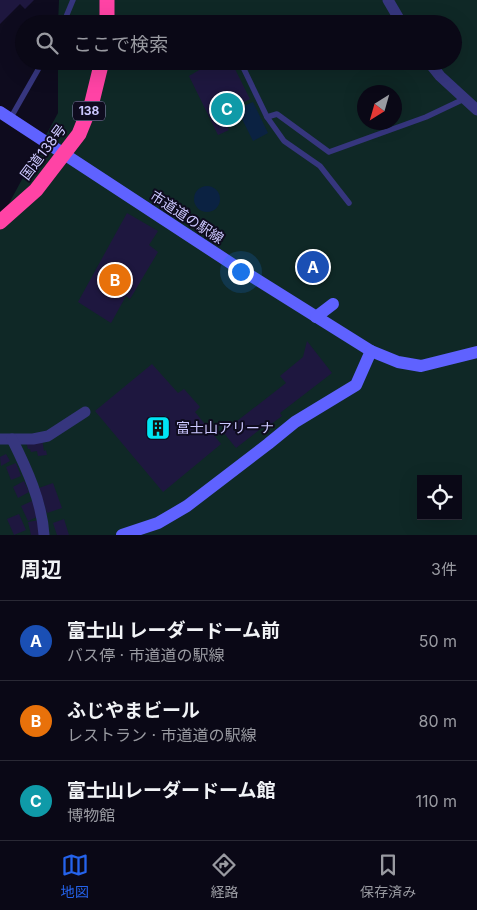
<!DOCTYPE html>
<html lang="ja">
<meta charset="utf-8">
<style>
body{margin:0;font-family:Inter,"Noto Sans JP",sans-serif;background:#181623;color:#f1f3f6}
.controls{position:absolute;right:15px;bottom:15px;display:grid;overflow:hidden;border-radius:0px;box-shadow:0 5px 20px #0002}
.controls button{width:45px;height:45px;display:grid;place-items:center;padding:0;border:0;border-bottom:1px solid #2a2935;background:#0a0816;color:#f1f3f6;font:25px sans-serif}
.compass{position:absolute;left:357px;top:85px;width:45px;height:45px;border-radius:50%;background:#0a0816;box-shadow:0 5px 20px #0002;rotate:217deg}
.you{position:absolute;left:240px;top:271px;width:18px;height:18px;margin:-12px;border:4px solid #fff;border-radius:50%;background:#1a73e8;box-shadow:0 0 0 8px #1a73e833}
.badge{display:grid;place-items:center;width:32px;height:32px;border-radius:50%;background:#2563eb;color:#fff;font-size:16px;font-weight:700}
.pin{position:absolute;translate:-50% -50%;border:2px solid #fff;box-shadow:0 1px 5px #0006}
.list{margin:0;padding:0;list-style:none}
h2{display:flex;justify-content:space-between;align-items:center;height:65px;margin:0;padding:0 20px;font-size:21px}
h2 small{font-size:16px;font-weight:400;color:#999aa1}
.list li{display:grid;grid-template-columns:32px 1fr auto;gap:15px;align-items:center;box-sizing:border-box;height:80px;padding:0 20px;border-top:1px solid #2a2935}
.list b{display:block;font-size:19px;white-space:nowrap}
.list p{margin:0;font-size:16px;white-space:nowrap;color:#999aa1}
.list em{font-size:16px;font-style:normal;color:#999aa1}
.icon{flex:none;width:28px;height:28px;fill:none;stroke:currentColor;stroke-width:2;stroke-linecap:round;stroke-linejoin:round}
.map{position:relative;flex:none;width:477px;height:535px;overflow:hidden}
.search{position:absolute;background:#0a0816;box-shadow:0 5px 20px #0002;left:15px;right:15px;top:15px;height:55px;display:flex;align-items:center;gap:12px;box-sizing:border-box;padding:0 18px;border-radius:28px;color:#999aa1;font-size:19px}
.sheet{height:305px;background:#0a0816}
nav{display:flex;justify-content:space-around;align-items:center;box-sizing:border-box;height:70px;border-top:1px solid #2a2935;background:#0a0816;font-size:14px;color:#999aa1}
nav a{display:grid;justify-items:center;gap:2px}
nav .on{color:#2563eb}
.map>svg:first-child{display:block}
</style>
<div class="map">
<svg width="477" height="535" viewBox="0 0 477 535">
<rect width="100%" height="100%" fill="#0e0b1e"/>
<path fill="#0f2826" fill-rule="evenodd" d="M59 0H477V535H0V220L58 113V61H453V24H58ZM364 92H394V122H364ZM421 479H458V516H421Z"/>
<g fill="#0b2242">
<polygon points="253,102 268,133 253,141 237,109"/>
<circle cx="207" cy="199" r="13"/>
</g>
<g fill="#1e173f">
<polygon points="0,0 34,0 25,9 20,4 0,24"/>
<polygon points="204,61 231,61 250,99 233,108 234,112 223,117 229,130 218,135 189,76 206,66"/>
<polygon points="127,213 158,231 149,245 158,252 130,299 126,296 111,323 78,302"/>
<polygon points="307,341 332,373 280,413 282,416 270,425 268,423 236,448 223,432 286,383 280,376 303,357"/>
<polygon points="152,364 178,393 184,389 200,407 195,412 221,444 163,492 95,411"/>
<polygon points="42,439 44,451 46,450 47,455 38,456 37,451 31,452 30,449 28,449 26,442"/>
<polygon points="6,454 10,461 1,466 0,457"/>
<polygon points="16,463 21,476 11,480 6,467"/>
<polygon points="24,481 29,492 18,498 13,487"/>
<polygon points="53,483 62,508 47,513 39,488"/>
<polygon points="32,501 39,516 28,521 21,506"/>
<polygon points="19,514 26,530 14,535 7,519"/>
<polygon points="64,519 69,535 57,535 53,523"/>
<polygon points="39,520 41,535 31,535 28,522"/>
</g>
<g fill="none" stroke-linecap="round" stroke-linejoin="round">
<g stroke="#36367e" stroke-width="5.5">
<polyline points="63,24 73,0"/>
<polyline points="241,63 267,117"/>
<polyline points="10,119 43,61"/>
<polyline points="349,203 320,166 284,141 267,117 277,114 329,152 426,117 464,99"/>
</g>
<g stroke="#36367e" stroke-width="11">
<polyline points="388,0 402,24"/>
<polyline points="428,61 440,76 477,110"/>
<polyline points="0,439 33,439 48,436 85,412"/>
<path d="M12 439C27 469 42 502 44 535"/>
</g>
<g stroke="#5f62ff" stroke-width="12">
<polyline points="0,112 232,264 371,351"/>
<polyline points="316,317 333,304"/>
<polyline points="122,535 158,523 187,506 268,444 295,422 356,385 371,351 398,362 421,366 477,352"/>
</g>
<g stroke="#ff43a5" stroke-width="15">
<polyline points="107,24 107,0"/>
<polyline points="0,222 36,190 79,134 92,102 102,61"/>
</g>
</g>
<defs>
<symbol id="building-square" viewBox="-11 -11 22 22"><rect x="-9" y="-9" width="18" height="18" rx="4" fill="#00e5f3" stroke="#0e0b1e"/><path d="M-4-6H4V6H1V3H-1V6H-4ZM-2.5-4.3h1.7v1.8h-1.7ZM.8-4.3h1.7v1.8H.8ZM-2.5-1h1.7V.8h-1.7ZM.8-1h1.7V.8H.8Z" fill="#111"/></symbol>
</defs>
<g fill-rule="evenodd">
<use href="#building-square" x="144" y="414" width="28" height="28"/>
</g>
<g text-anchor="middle" stroke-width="4" stroke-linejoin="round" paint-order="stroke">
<rect fill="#0e0b1e" stroke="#938fbc" stroke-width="1" x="73" y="101.5" width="32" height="19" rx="4"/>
<g font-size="12" font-weight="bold" fill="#ccc8ff">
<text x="89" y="115">138</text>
</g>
<g font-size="14" fill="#ccc8ff" stroke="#0e0b1e">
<text transform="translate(43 152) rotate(-53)" y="5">国道138号</text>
<text transform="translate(187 217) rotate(33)" y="5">市道道の駅線</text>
</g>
<g font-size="14" fill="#ccc8ff" stroke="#0e0b1e" text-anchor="start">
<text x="176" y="433">富士山アリーナ</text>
</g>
</g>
</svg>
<div class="controls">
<button><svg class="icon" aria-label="locate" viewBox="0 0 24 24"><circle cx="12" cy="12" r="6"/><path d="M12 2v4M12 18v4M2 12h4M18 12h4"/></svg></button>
</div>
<svg class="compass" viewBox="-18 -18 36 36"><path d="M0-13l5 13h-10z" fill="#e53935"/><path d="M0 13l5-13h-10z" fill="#999aa1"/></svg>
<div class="you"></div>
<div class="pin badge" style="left:313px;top:267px;background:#1a4fb4">A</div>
<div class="pin badge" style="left:115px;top:280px;background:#e8710a">B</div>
<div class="pin badge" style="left:227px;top:109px;background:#0f9aa8">C</div>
<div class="search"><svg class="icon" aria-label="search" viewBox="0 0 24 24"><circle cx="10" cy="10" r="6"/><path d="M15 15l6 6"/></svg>ここで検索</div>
</div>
<section class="sheet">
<h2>周辺<small>3件</small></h2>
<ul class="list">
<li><span class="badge" style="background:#1a4fb4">A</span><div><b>富士山 レーダードーム前</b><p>バス停 · 市道道の駅線</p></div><em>50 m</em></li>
<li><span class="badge" style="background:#e8710a">B</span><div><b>ふじやまビール</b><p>レストラン · 市道道の駅線</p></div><em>80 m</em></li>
<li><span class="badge" style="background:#0f9aa8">C</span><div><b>富士山レーダードーム館</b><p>博物館</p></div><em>110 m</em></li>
</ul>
</section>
<nav>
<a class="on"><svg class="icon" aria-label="map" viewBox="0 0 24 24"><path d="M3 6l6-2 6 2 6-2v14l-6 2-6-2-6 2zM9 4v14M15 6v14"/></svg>地図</a>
<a><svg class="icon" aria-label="directions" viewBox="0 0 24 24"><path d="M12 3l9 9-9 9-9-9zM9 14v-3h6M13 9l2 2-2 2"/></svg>経路</a>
<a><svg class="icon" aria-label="saved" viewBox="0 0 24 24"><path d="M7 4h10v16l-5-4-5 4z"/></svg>保存済み</a>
</nav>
